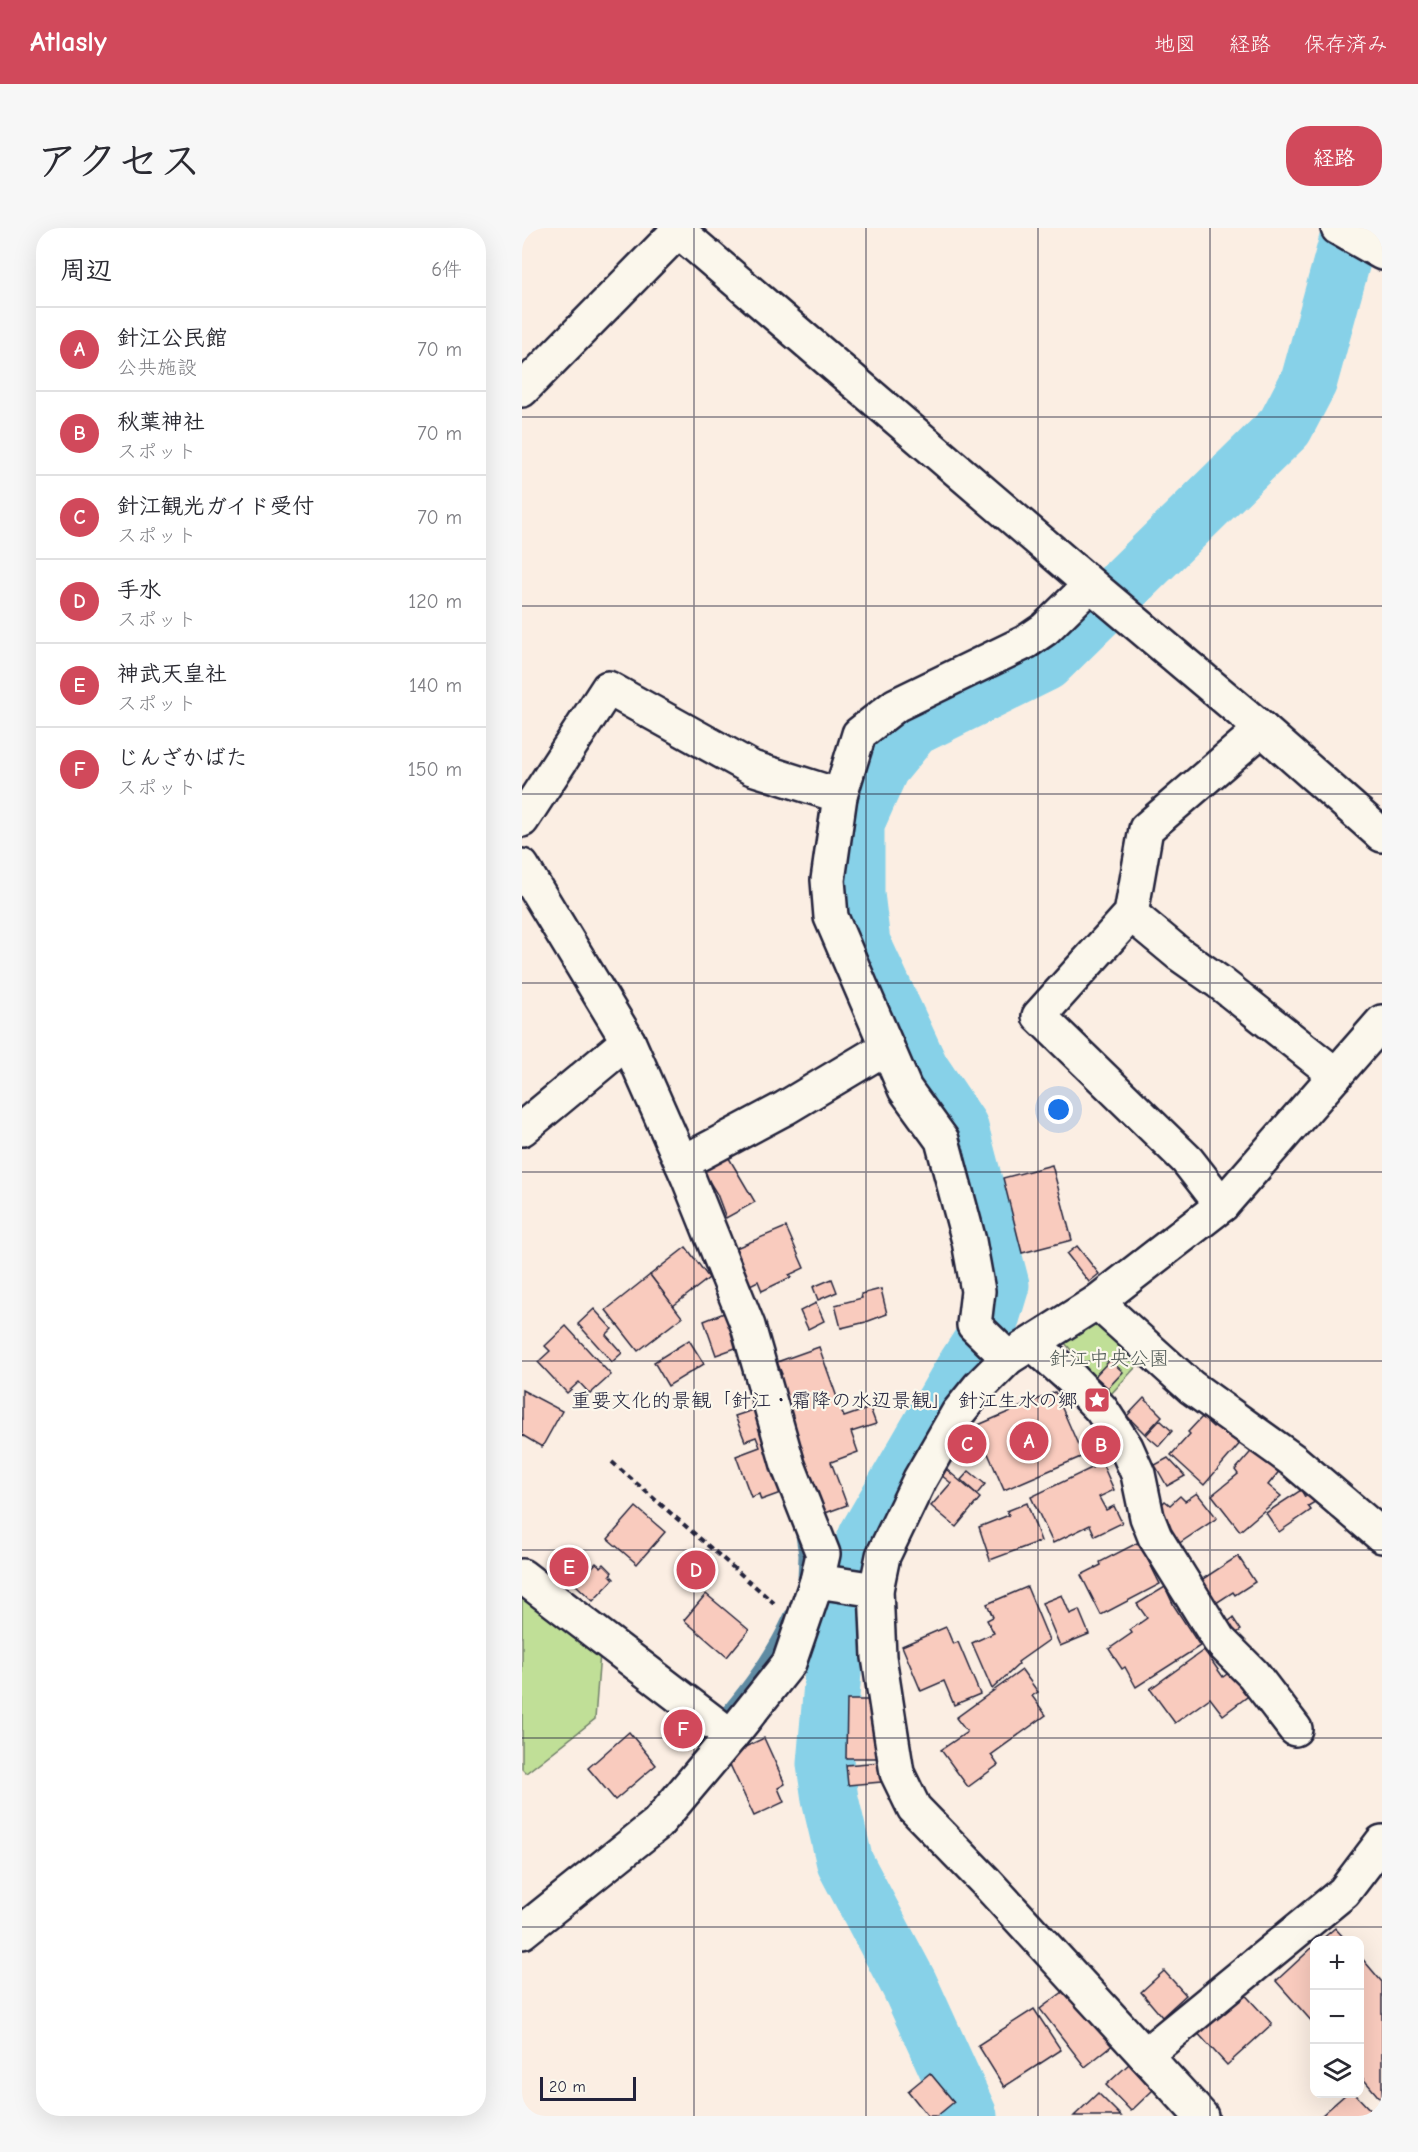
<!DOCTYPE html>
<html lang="ja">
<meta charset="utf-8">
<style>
body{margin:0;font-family:"Comic Neue","Klee One",sans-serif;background:#f7f7f7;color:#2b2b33}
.controls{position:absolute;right:18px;bottom:18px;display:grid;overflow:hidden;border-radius:12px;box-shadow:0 6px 24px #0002}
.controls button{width:54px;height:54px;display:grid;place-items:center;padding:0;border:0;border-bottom:2px solid #e1e1e2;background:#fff;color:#2b2b33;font:30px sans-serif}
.scale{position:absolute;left:18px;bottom:15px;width:96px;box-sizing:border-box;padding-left:6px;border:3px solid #22223b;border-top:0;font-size:16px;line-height:21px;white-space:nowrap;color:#22223b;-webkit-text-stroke:4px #fbf7ec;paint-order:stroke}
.you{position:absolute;left:537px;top:882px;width:21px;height:21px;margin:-15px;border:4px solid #fff;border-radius:50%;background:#1a73e8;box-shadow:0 0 0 9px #1a73e833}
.badge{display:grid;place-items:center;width:39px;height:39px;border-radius:50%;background:#d1495b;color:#fff;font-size:20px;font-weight:700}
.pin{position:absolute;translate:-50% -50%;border:3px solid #fff;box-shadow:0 2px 6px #0006}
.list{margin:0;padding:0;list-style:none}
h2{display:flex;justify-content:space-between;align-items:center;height:78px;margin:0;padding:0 24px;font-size:26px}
h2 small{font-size:20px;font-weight:400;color:#7c7c81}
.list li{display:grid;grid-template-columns:39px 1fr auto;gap:18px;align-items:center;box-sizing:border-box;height:84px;padding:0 24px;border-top:2px solid #e1e1e2}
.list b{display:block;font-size:22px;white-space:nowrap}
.list p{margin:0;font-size:20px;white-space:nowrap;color:#7c7c81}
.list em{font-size:20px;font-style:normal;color:#7c7c81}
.icon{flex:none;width:33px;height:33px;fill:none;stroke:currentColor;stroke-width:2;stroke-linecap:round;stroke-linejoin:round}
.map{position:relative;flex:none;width:860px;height:1888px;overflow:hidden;border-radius:24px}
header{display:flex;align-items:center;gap:36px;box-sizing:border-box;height:84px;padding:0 30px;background:#d1495b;color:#fff}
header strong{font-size:28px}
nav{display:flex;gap:33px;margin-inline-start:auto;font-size:21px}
.intro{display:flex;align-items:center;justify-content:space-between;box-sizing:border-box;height:144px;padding:0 36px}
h1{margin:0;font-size:42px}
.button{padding:15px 27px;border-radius:24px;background:#d1495b;color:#fff;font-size:21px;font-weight:700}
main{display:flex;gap:36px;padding:0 36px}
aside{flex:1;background:#fff;border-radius:24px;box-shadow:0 6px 24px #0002}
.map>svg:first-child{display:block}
</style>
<header>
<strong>Atlasly</strong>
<nav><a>地図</a><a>経路</a><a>保存済み</a></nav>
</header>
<div class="intro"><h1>アクセス</h1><a class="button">経路</a></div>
<main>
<aside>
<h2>周辺<small>6件</small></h2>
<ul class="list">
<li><span class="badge">A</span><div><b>針江公民館</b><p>公共施設</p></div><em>70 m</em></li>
<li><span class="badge">B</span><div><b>秋葉神社</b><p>スポット</p></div><em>70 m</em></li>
<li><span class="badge">C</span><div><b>針江観光ガイド受付</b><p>スポット</p></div><em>70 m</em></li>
<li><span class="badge">D</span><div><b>手水</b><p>スポット</p></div><em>120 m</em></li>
<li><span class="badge">E</span><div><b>神武天皇社</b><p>スポット</p></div><em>140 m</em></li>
<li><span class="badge">F</span><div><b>じんざかばた</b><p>スポット</p></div><em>150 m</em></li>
</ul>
</aside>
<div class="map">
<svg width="860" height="1888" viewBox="0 0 860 1888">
<rect width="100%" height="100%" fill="#fbeee3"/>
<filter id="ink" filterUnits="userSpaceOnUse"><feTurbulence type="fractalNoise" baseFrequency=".0167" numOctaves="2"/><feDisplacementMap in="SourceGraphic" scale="12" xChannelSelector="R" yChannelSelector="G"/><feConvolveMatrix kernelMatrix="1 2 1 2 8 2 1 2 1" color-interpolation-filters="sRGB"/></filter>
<g filter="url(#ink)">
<g fill="#c0df97" stroke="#718069" stroke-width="1.5">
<polygon points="577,1091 623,1129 588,1167 542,1114"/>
<polygon points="0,1365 78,1425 73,1491 4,1545 0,1541"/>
</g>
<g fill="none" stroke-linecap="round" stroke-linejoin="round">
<g stroke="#5f8ba3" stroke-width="9">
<polyline points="278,1307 281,1327 280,1353"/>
<path d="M178 1513C212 1474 246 1434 267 1386"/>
</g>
<polyline stroke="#87d1e8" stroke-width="57" points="447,1888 387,1756 323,1635 308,1571 303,1536 313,1422 330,1345 345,1308 440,1144 464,1107 479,1057 438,900 399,842 340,715 334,666 334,595 359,539 391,500 523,435 763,199 787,153 829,0"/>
</g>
<g fill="#f9cbbe" stroke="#22223b" stroke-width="1.5">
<polygon points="204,925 233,974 204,990 195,966 179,940"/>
<polygon points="530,937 550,1012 500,1025 481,950"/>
<polygon points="264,999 282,1040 267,1047 269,1049 240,1063 236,1053 226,1058 214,1020"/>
<polygon points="555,1018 577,1046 567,1054 545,1026"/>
<polygon points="164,1019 187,1050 151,1078 128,1047"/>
<polygon points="128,1047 160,1089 116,1123 84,1082"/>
<polygon points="310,1051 315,1064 296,1072 291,1059"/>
<polygon points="359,1061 365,1086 344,1094 319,1100 313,1077 340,1070 339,1066"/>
<polygon points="294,1075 302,1093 286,1101 278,1083"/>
<polygon points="72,1081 90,1101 84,1107 100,1125 90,1134 56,1096"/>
<polygon points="207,1083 219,1118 194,1127 182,1093"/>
<polygon points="44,1098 89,1147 68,1166 57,1154 45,1165 16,1134 28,1123 23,1118"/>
<polygon points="167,1112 182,1136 146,1158 132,1134"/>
<polygon points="297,1119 322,1189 348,1180 354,1196 329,1204 336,1224 309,1234 325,1277 298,1287 279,1232 283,1231 255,1147 260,1146 255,1134"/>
<polygon points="588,1132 601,1144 586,1160 573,1148"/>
<polygon points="0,1162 40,1183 20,1219 0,1207"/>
<polygon points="533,1164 561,1228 482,1262 454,1198"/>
<polygon points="622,1170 640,1188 623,1206 605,1188"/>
<polygon points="234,1181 264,1263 239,1272 237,1266 229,1269 214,1228 238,1219 234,1209 223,1213 213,1188"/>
<polygon points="680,1189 691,1199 697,1192 720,1213 682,1257 649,1227 668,1206 666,1204"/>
<polygon points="638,1192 650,1203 637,1218 624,1207"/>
<polygon points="447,1207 453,1218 443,1224 437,1213"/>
<polygon points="572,1208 584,1209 588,1212 587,1224 571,1223"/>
<polygon points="734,1218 759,1241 746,1257 759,1268 718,1303 690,1267 716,1246 713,1242"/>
<polygon points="646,1230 663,1248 645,1258 633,1237"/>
<polygon points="580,1235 592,1262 577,1269 584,1282 592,1278 600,1295 573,1308 568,1297 531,1315 509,1269"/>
<polygon points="424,1241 458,1270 434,1299 409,1278 429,1255 419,1247"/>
<polygon points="447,1243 463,1256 455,1266 439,1252"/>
<polygon points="779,1262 783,1269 793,1263 798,1271 786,1278 789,1282 757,1304 744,1285"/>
<polygon points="675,1265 695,1290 656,1316 637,1293 638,1278 643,1273 648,1277 658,1268 663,1273"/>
<polygon points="505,1275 519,1313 468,1332 457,1299 487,1287 485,1283"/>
<polygon points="114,1279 143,1304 115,1336 86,1311"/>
<polygon points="617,1314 638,1356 579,1387 559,1347 579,1337 578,1334"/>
<polygon points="716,1328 733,1354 713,1367 711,1364 688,1379 673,1356"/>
<polygon points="173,1329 187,1340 175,1356 161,1345"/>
<polygon points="74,1335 79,1339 82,1336 90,1344 88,1347 92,1351 71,1373 54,1357"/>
<polygon points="505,1359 527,1412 496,1434 497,1436 470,1461 450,1415 472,1405 465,1392 471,1389 465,1376"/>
<polygon points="643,1359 652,1378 678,1418 614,1459 603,1439 600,1441 587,1421 610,1405 608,1402 625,1390 615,1376"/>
<polygon points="184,1366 227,1402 205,1429 162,1392"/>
<polygon points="540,1367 548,1386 557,1382 567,1406 538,1418 520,1375"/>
<polygon points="711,1390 719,1402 707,1410 699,1399"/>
<polygon points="424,1399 431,1416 436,1414 458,1466 432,1477 422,1453 399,1463 380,1418"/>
<polygon points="682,1422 701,1449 712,1441 729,1466 701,1487 688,1470 653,1495 628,1461"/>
<polygon points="500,1442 516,1464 510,1468 524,1487 469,1527 476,1537 446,1559 419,1522 445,1504 434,1490"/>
<polygon points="325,1472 358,1472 357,1530 324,1530"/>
<polygon points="160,1488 174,1502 163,1515 148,1501"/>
<polygon points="107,1504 134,1537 93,1572 66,1540"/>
<polygon points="242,1510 263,1556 256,1560 262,1574 232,1588 204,1528"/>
<polygon points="358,1534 359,1554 326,1557 324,1537"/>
<polygon points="813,1700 824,1712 799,1712"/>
<polygon points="792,1718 792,1796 754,1753"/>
<polygon points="838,1728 860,1754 860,1873 838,1847"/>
<polygon points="642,1743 664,1767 640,1789 619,1764"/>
<polygon points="549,1758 593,1815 563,1839 518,1781"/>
<polygon points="717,1760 750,1796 705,1837 672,1801"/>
<polygon points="512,1781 539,1822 482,1859 456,1817"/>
<polygon points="607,1836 631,1862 609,1883 584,1857"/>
<polygon points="408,1845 432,1874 415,1888 406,1888 386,1863"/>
<polygon points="576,1865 599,1888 552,1888"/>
<polygon points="824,1866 833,1866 854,1888 799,1888"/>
</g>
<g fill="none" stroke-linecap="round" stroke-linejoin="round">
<defs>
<g id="minor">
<polyline points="153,0 575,362 740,501 860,607"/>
<polyline points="816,0 860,25"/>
<polyline points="0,162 156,3"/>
<polyline points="0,592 86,460 230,540 318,568"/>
<polyline points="0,638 106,813 166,949 226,1098 266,1237 301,1326 295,1353 267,1435 209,1508 135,1596 0,1704"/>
<polyline points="609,686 657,726 697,754 814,847"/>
<polyline points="0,901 106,813"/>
<polyline points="160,935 263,880 365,819"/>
<polyline points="700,977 665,932 517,788 609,686 624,601 740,501"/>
<polyline points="575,1074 669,1159 772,1233 860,1308"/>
<polyline points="511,1116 549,1150 579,1181 604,1219 616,1246 625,1289 633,1309 697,1412 731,1446 773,1501"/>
<polyline points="486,1130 452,1097 456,1063 447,1013 420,912 383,861 365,819 309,689 306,652 318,568 337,506 374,477 504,414 523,401 568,357"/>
<polyline points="0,1348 209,1508"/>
<polyline points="295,1353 354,1362"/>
<polyline points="623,1827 822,1664 860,1614"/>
<polyline points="679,1888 464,1654 392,1580 375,1545 357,1429 354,1362 361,1328 398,1251 436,1185 457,1159 486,1130 575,1074 700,977 860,794"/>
</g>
</defs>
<use href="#minor" stroke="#22223b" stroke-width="38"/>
<polyline stroke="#22223b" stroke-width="4" stroke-dasharray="6 4.5" stroke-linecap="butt" points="90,1234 252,1375"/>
<use href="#minor" stroke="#fbf7ec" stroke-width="33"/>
</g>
</g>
<path fill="none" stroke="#22223b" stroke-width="1.5" stroke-opacity="0.55" d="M172 0V1888M344 0V1888M516 0V1888M688 0V1888M0 189H860M0 378H860M0 566H860M0 755H860M0 944H860M0 1133H860M0 1322H860M0 1510H860M0 1699H860"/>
<defs>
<symbol id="sight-square" viewBox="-11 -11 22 22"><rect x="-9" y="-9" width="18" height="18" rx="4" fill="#d1495b" stroke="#fbf7ec"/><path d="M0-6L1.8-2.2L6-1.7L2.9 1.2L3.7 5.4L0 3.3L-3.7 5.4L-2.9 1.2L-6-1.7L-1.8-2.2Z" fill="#fff"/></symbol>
</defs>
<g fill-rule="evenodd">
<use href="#sight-square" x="560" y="1157" width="30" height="30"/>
</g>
<g text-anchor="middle" stroke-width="4.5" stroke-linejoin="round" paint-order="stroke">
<g font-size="20" fill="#515b57" stroke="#fbf7ec">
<text x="587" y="1137">針江中央公園</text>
</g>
<g font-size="20" fill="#22223b" stroke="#fbf7ec" text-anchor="end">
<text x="556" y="1179">重要文化的景観「針江・霜降の水辺景観」 針江生水の郷</text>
</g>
</g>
</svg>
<div class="controls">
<button>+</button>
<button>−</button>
<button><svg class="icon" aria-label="layers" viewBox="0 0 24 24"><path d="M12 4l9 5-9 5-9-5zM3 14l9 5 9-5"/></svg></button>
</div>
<div class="scale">20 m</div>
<div class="you"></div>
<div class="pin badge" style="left:507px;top:1213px">A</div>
<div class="pin badge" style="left:579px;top:1217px">B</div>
<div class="pin badge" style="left:445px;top:1216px">C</div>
<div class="pin badge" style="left:174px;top:1342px">D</div>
<div class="pin badge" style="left:47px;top:1339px">E</div>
<div class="pin badge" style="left:161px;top:1501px">F</div>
</div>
</main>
